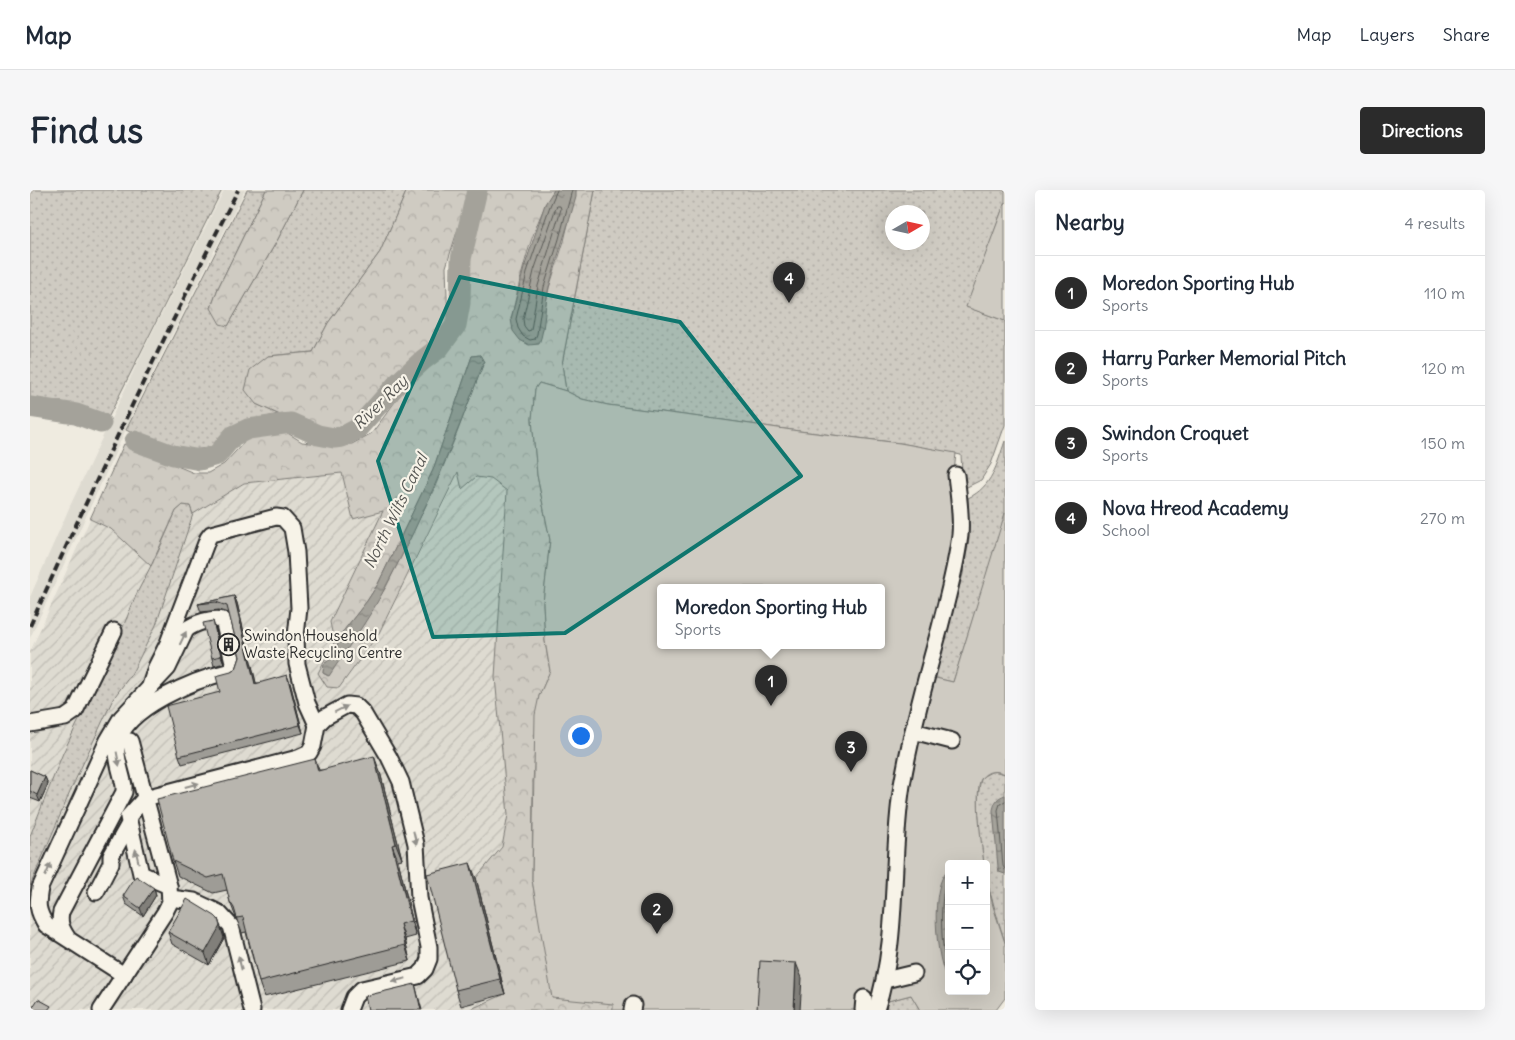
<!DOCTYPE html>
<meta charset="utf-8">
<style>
body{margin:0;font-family:Delius,sans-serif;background:#f6f6f7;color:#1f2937}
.controls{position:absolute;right:15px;bottom:15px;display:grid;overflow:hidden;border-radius:5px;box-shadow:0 5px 20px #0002}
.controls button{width:45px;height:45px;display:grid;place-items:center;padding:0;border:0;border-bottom:1px solid #e0e1e3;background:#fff;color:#1f2937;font:25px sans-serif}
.compass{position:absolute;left:855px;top:15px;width:45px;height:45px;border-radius:50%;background:#fff;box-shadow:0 5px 20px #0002;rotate:81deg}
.you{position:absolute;left:550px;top:545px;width:18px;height:18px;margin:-12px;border:4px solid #fff;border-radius:50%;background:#1a73e8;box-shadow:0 0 0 8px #1a73e833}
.badge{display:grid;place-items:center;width:32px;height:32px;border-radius:50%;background:#2b2b2b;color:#fff;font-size:16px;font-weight:700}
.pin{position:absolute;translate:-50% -41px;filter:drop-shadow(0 1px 2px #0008)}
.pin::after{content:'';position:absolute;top:26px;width:18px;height:15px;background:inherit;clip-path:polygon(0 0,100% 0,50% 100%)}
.popup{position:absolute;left:627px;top:394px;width:228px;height:65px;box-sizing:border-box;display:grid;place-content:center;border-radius:5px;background:#fff;filter:drop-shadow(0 1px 4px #0005);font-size:16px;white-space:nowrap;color:#747a83}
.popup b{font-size:19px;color:#1f2937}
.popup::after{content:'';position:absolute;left:50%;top:100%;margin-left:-10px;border:10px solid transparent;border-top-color:#fff}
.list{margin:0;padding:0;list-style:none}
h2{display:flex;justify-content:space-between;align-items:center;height:65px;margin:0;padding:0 20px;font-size:21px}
h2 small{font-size:16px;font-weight:400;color:#747a83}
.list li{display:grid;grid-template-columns:32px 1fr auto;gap:15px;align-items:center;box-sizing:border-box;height:75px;padding:0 20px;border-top:1px solid #e0e1e3}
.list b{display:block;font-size:19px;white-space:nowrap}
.list p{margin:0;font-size:16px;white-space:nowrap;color:#747a83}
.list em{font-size:16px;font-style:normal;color:#747a83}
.icon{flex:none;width:28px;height:28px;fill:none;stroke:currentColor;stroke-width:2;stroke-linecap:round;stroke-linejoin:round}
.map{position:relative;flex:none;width:975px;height:820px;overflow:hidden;border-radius:5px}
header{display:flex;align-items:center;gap:30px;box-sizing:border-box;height:70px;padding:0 25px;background:#fff;border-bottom:1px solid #e0e1e3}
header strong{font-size:24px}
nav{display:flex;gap:28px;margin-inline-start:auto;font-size:18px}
.intro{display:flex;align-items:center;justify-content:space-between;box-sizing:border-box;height:120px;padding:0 30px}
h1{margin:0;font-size:35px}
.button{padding:12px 22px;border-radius:5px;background:#2b2b2b;color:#fff;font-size:18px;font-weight:700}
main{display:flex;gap:30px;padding:0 30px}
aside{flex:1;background:#fff;border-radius:5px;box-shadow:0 5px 20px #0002}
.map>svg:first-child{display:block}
</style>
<header>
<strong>Map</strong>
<nav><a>Map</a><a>Layers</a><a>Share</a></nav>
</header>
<div class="intro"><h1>Find us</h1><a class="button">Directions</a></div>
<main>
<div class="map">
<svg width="975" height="820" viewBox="0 0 975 820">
<defs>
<pattern id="industrial-furrows" width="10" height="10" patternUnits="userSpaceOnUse" patternTransform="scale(1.25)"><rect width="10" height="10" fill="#dedbd1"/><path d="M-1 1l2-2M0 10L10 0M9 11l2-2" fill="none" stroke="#bfbcb4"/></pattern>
<pattern id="grass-dots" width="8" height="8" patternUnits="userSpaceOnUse" patternTransform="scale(1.25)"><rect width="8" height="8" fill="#cfcbc2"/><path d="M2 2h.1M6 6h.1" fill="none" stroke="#b2aea7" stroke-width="1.8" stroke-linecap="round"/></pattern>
<pattern id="forest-crowns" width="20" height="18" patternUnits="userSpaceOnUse" patternTransform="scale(1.25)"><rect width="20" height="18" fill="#cfcbc2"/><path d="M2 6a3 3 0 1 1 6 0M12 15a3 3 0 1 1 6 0" fill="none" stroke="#b2aea7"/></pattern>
<pattern id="water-ripples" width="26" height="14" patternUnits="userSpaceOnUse" patternTransform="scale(1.25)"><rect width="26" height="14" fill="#a4a29a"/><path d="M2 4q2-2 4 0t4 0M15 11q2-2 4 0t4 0" fill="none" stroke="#86847e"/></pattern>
</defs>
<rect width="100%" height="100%" fill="#efebe0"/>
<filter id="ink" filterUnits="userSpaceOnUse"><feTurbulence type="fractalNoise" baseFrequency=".02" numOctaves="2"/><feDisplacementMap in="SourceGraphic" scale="10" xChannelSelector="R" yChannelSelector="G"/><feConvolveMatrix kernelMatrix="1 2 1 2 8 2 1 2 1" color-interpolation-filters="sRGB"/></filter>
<g filter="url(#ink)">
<polygon fill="#dedbd1" points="194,0 215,0 115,198 0,448 0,407 40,316 113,161"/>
<polygon fill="url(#industrial-furrows)" points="433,273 485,290 508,820 0,820 0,462 60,329 81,339 140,392 163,324 214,293 312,283 354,321 300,432 304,452 288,483 309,498 349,443 408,326"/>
<g fill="url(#grass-dots)" stroke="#7d7b76" fill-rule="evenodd">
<polygon points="0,0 192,0 77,230 0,213"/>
<polygon points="217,0 236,0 188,98 181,118 198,136 248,49 273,0 377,0 350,62 298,133 283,162 238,166 226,214 248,224 224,230 180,258 160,260 112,248 96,240"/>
<path d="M565 0H975V12L937 117 975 131V235L961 274 951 290 933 299 931 265 870 253 769 241 693 230 578 215 552 209 536 201 532 174ZM862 22H892V52H862Z"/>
<path d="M975 251V323L973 333 923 492 900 487 916 429 923 419 933 384 939 349 938 308C962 297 967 274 975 251Z"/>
<polygon points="153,315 160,316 163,324 126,435 102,483 83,509 43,595 0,696 0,646 33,563 86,454 107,403 128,362 146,321"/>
<path d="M963 581 975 584V753L958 696 956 674H954C951 654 944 605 952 587Z"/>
<polygon points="881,805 890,820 855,820 858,811"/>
</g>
<g fill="url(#forest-crowns)" stroke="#7d7b76" fill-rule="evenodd">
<polygon points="236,0 273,0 248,49 198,136 190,134 181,118 188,98"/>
<polygon points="377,0 440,0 416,77 418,134 407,154 370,181 330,230 314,239 296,240 248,224 226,214 215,200 220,180 238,166 283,162 298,133 350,62"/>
<path d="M455 0H524C501 37 491 86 481 129L515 118 519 98 534 51 546 0H565L532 174 536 201 509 193 505 199 502 229 507 285 520 350 513 413 515 451 520 481 509 506 503 592 502 690 508 723 584 814 583 820H439L475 804 446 688 472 657 478 625 465 487 477 301 461 289 446 287 432 299 428 282 349 443 309 498 297 497 288 483 304 452 300 432 353 321 323 329 312 283 214 293 163 324 160 316 153 315 146 321 121 376 81 339 60 329 94 254 164 283H178L194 274 217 249 242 241 256 242 272 252 298 255 322 254 342 243 379 193 416 163 427 133 431 75ZM450 165 454 172 425 248 404 299 356 397 298 486 293 483 294 474 303 468 311 444 337 411 348 394 403 280 442 166Z"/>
</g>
<g fill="#cfcbc2" stroke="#7d7b76" fill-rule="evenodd">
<polygon points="975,12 975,131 936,117"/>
<path d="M509 193 536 201 552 209 578 215 693 230 769 241 870 253 926 263 921 313 922 359 893 485 923 492 975 323V584C967 580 957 580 951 589 944 601 952 658 954 674H919V801H956V687L963 716 975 753V808L966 820H890L881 805 858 811 855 820H583V814L522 808 502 690 505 525 509 506 520 481 515 451 513 413 520 350 507 285 502 229 505 199ZM631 397H851V455H631Z"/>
</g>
<g fill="url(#water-ripples)" stroke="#74726e">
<path d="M524 0H546V7C538 37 527 66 519 97 514 115 516 136 509 154L499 155 490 150 483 141 481 129 494 78 515 14Z"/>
<path d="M450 165 454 172C425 249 395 324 356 396 340 428 318 457 299 486L293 483 294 474 303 467 311 444 337 411 348 394 403 280 442 166Z"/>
<path d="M975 605V684L969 682 968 677 963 620C965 611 967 608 975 605Z"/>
<path d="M919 679V791C905 773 899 693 919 679Z"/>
</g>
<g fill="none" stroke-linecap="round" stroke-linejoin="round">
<g stroke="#5b5b57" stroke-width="1">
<polyline points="527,0 520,16 498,79 486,129 488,138 493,146 500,150 505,149 507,144 514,97 529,49 542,0"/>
<polygon points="527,16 530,16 531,19 508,96 501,140 498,141 494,136 493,129 504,81"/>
<polyline points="975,611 970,614 968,620 973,676 975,680"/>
<path d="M919 685C908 704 910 762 919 782"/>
</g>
<g stroke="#a4a29a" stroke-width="21">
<polyline points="0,217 46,224 71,233"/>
<polyline points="105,251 143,265 170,270 187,265 203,246 218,239 261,233 288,245 304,248 312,247 327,239 368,193 393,170 409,158 426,135 430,113 431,69 447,0"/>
</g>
<defs>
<g id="minor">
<polyline points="120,496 126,477 138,453 178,348 181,344 246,327 253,328 262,338 266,362 269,418 266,446 267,474 277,513 287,535"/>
<polyline points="0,534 35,528 45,521 84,441"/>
<polyline points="883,541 922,551"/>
<polyline points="139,696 111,684 98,627 115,608 268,568 279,563 283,556 287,535 295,527 317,515 326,516 333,523 359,567 371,592 386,654 389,708 399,757 399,769 395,779 388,786 332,799 324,807 319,820"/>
<polyline points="66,702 81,673 81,666 99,634"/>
<polyline points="140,708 164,711 179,718 189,723 201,736 222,820"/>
<path d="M37 747C31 738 29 732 31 722L94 602V596C92 584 85 567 87 555 94 517 167 489 201 481L204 476 193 430C183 427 164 433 156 440L138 478 91 528 78 550 10 698C7 715 7 720 16 735L94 785"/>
<polyline points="855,790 884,783"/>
<polyline points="71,820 135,722 140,712 139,696 100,551"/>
<polyline points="602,820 603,815"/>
<polyline points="833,820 834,808"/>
<path d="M846 820C870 747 860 670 872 595 881 543 895 492 909 441 917 409 926 378 930 345 932 325 928 304 926 285"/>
</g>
</defs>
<use href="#minor" stroke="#2b2b2b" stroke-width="19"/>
<use href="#minor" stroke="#f7f3e8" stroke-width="15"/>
<path stroke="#2b2b2b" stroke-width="4" stroke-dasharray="8 4" stroke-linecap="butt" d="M0 436C66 289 135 144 208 0"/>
</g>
<g fill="#9e9c96" stroke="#2b2b2b">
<polygon points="204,406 207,413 226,493 260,493 273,543 152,574 149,566 190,502 201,482 206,479 210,467 199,423 189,420 171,422 168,414"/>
<polygon points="185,439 194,473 184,476 182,468"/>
<polygon points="285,569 289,580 350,582 372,669 368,670 386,746 375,749 380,771 234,807 229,792 216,742 212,743 200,712 197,700 183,703 148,686 143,671"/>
<polygon points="0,580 15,587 18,594 10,612 0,608"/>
<polygon points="446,688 475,804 431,816 426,800"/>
<polygon points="124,698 126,705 113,726 96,714 93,706"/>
<polygon points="188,729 194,748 179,775 142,754 138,742"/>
</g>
<g fill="#817f7a" stroke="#2b2b2b">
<polygon points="204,406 207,413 228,501 225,494"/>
<polygon points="183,431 185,439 194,473 191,466"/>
<polygon points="257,485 260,493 273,543 270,535"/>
<polygon points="344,566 350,582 372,669 366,654"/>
<polygon points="15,587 18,594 10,612 7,605"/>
<polygon points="362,655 368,670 386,746 381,731"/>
<polygon points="440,673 446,688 475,804 470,789"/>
<polygon points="124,698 126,705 113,726 110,718"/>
<polygon points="188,729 194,748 179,775 175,763"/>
<polygon points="370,734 375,749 380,771 375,755"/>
<polygon points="766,773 772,788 770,820 764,820"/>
<polygon points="385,794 387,802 392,820 391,820"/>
</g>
<g fill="#b8b5ae" stroke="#2b2b2b">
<polygon points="204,406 225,494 257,485 270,535 149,566 136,516 190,502 186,486 201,482 206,479 210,467 197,416 186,412 168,414"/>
<polygon points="183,431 191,466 182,468 173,433"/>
<polygon points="344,566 366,654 362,655 381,731 370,734 375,755 229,792 213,727 207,728 204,718 200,712 193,684 178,688 143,671 127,609 285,569 288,581"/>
<polygon points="0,580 15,587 7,605 0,601"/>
<polygon points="440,673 470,789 426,800 397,684"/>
<polygon points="106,686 124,698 110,718 93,706"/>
<polygon points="157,709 185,726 188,729 190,736 175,763 138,742"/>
<polygon points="730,771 766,773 764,820 727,820"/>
<polygon points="385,794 391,820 338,820 335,806"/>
<polygon points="8,809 21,816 18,820 1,820"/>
</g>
<defs><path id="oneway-solid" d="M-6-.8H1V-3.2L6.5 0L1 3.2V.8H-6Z" transform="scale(1.25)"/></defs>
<g fill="#918f8a">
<use href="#oneway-solid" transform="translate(153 448) rotate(-64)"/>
<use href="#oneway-solid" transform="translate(311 519) rotate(-26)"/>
<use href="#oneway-solid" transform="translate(88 569) rotate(79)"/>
<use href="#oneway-solid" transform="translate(162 595) rotate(-15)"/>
<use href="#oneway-solid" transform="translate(385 648) rotate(77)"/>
<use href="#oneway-solid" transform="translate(107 666) rotate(-103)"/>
<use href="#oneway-solid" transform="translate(18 680) rotate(-66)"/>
<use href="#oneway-solid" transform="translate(210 773) rotate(-104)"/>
<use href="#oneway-solid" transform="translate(369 790) rotate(167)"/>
</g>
</g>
<path fill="#0f766e" fill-opacity="0.2" stroke="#0f766e" stroke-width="4" stroke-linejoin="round" d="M430 87 650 132 771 286 535 443 403 447 348 271Z"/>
<defs>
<symbol id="building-ring" viewBox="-11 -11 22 22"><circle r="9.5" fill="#f7f3e8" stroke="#2b2b2b" stroke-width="1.5"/><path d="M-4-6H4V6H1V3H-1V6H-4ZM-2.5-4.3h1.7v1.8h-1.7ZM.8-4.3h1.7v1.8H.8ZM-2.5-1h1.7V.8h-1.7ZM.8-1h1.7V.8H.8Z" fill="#2b2b2b"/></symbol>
</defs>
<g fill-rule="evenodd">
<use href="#building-ring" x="186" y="442" width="25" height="25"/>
</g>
<g text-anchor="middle" stroke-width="4.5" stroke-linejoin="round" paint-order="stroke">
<g font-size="15" fill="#2b2b2b" stroke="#f7f3e8" text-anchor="start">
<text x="214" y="451">Swindon Household<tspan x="214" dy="17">Waste Recycling Centre</tspan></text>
</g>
<g font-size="16" font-style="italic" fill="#555552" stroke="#f7f3e8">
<text transform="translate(350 212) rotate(-44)" y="6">River Ray</text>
<text transform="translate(365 321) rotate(-64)" y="6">North Wilts Canal</text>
</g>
</g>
</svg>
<div class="controls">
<button>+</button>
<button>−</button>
<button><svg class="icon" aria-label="locate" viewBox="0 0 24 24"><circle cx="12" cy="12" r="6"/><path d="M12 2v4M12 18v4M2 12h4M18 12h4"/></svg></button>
</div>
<svg class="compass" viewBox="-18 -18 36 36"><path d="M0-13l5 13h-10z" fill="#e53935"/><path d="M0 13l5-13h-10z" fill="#747a83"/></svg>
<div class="you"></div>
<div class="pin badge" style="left:741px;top:516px">1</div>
<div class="popup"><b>Moredon Sporting Hub</b>Sports</div>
<div class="pin badge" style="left:627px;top:744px">2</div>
<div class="pin badge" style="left:821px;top:582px">3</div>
<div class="pin badge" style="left:759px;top:113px">4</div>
</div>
<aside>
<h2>Nearby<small>4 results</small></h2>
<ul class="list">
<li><span class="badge">1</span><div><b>Moredon Sporting Hub</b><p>Sports</p></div><em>110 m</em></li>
<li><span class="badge">2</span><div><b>Harry Parker Memorial Pitch</b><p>Sports</p></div><em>120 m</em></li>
<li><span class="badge">3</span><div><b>Swindon Croquet</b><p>Sports</p></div><em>150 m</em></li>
<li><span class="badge">4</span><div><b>Nova Hreod Academy</b><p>School</p></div><em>270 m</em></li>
</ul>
</aside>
</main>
